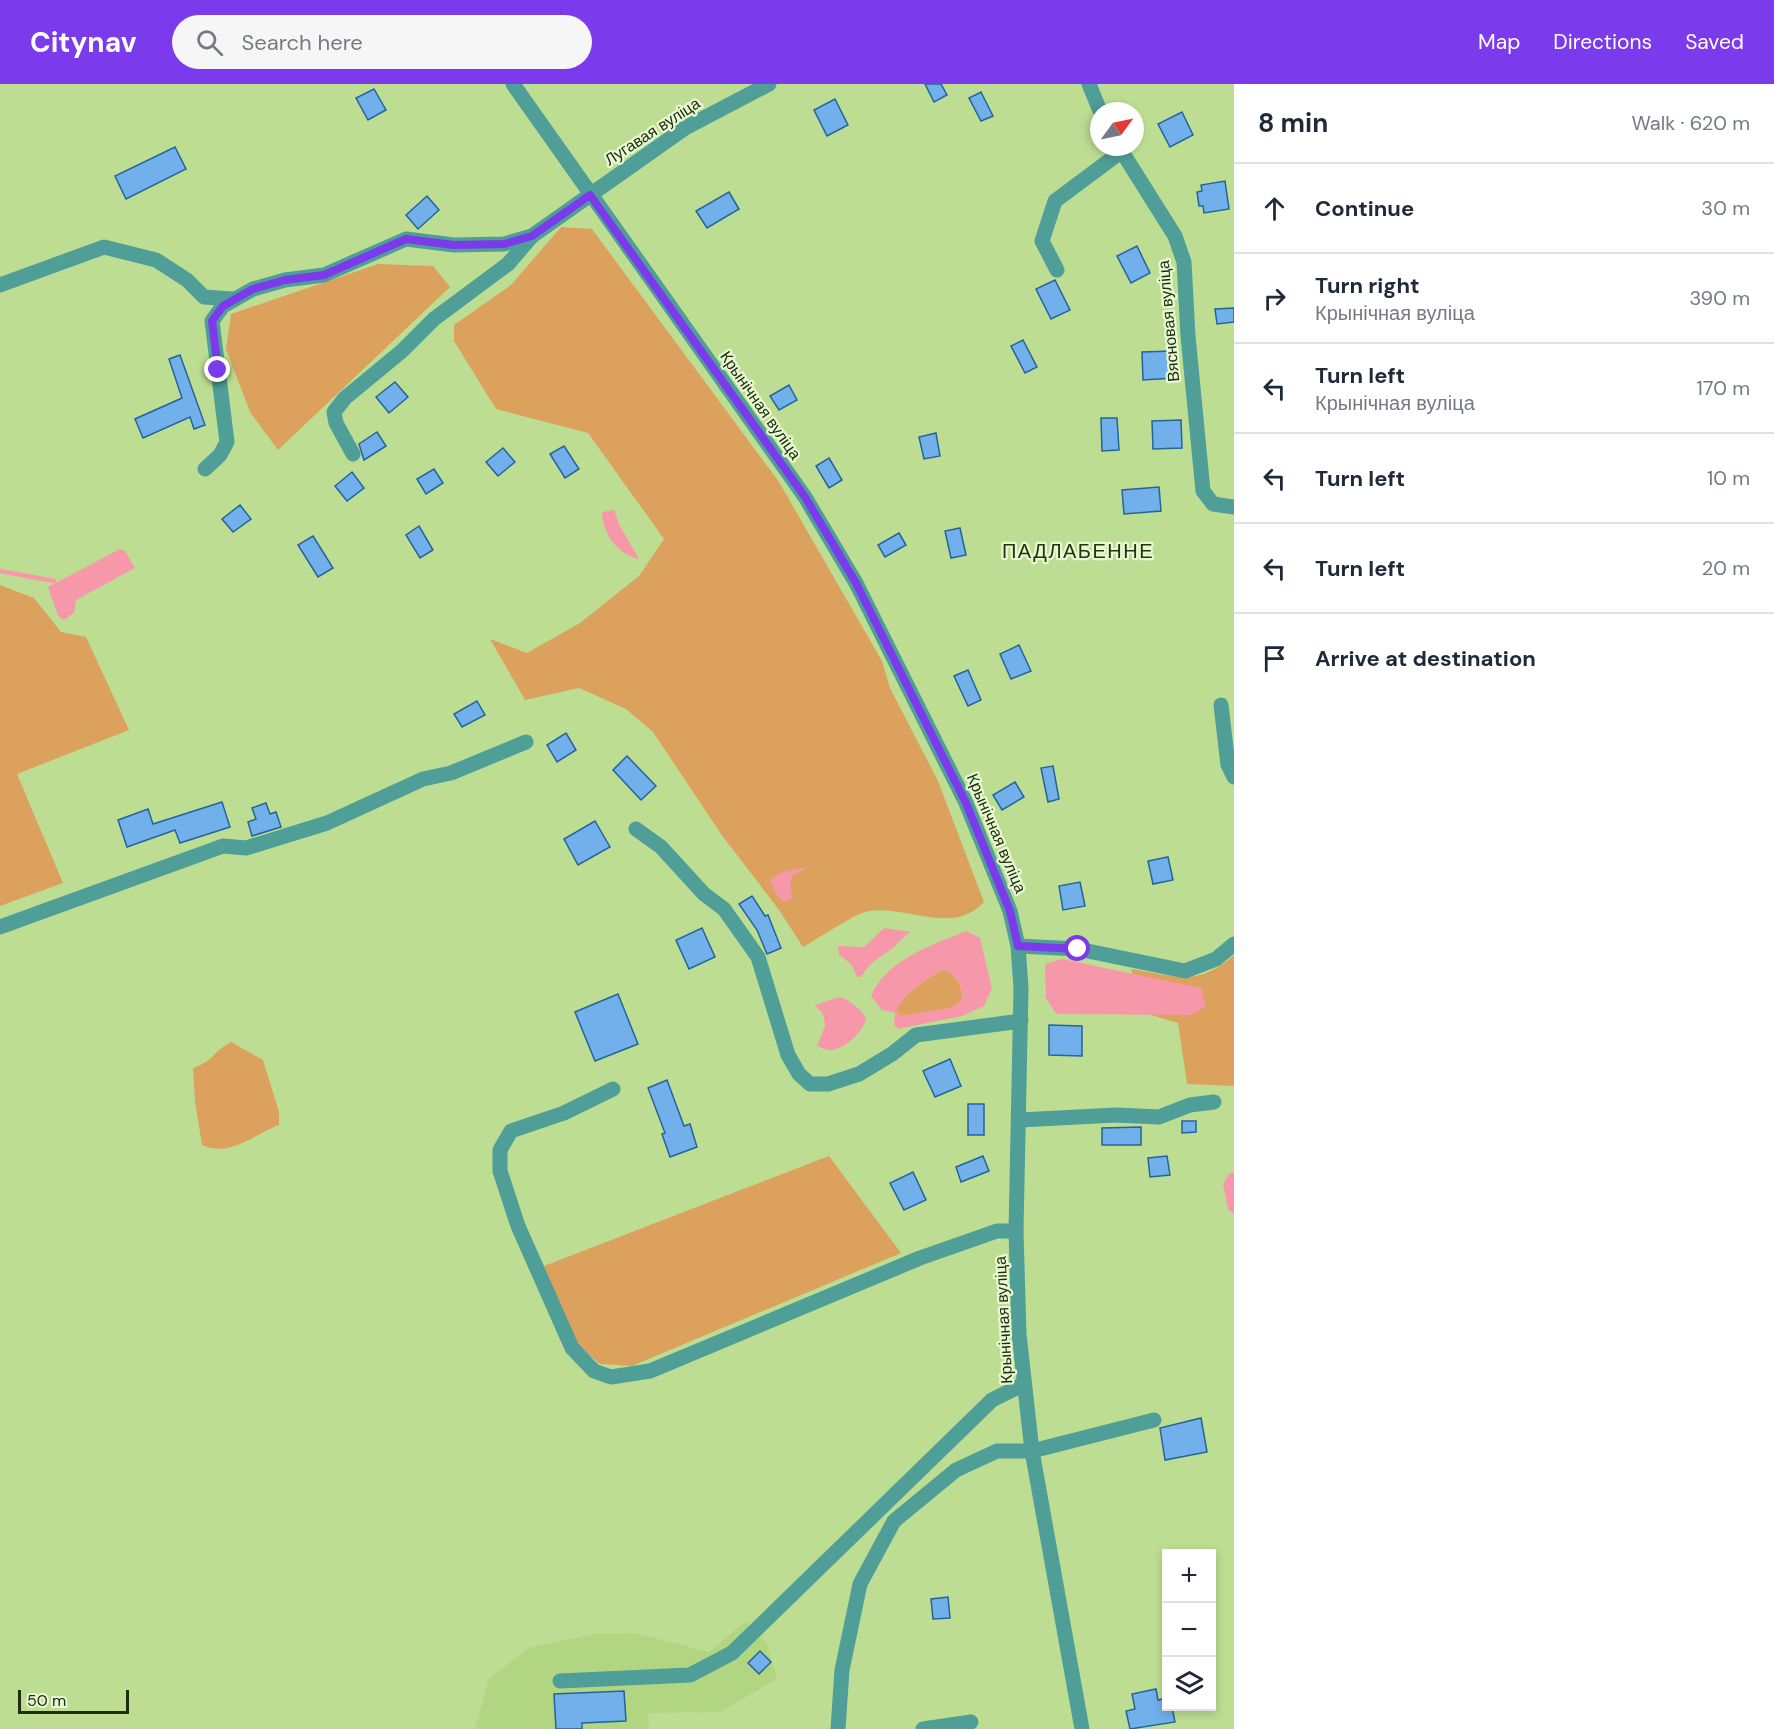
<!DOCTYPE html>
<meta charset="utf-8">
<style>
body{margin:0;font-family:"DM Sans",sans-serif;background:#f6f6f7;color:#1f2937}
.controls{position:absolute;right:18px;bottom:18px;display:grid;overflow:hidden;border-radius:0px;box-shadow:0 3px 9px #0003}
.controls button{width:54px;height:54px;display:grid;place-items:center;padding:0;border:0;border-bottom:2px solid #e0e1e3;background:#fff;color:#1f2937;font:30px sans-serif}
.compass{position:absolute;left:1090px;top:18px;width:54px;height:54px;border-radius:50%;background:#fff;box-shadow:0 3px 9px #0003;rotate:57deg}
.scale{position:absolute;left:18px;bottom:15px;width:111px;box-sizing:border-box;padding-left:6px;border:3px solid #212d0e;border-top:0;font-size:16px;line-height:21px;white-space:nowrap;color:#212d0e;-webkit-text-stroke:4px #e7f9d3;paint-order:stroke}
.stop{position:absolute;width:18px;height:18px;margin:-14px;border:4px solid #7c3aed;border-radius:50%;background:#fff}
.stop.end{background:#7c3aed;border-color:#fff;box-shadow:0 2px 6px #0008}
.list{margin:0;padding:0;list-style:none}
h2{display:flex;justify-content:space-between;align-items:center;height:78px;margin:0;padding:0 24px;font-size:26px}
h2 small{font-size:20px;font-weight:400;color:#747a83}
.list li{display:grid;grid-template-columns:39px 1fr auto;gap:18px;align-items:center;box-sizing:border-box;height:90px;padding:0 24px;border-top:2px solid #e0e1e3}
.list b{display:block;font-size:22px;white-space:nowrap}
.list p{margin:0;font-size:20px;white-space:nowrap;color:#747a83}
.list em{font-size:20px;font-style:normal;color:#747a83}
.icon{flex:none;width:33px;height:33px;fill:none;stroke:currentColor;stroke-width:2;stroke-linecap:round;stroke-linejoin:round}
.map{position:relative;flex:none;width:1234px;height:1645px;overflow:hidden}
header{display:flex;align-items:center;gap:36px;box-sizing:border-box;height:84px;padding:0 30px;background:#7c3aed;color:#fff}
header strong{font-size:28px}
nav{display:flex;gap:33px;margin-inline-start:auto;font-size:21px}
.search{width:420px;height:54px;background:#f6f6f7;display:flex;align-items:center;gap:15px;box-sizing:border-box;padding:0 21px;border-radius:33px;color:#747a83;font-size:22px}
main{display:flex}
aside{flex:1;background:#fff}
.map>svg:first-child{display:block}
</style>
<header>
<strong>Citynav</strong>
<div class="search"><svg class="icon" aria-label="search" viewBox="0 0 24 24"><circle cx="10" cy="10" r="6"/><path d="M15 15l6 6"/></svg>Search here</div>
<nav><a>Map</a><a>Directions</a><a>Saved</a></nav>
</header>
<main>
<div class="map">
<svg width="1234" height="1645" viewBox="0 0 1234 1645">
<rect width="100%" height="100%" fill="#bdde92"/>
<polygon fill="#b2d582" points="746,1537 767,1560 777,1595 720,1628 648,1629 649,1645 475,1645 489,1595 528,1564 595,1550 635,1549 709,1568"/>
<g fill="#dda15e">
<path d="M561 143 592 145 779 398 882 577 890 604 938 697 984 818C954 852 906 821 869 827 855 829 818 855 803 863L779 826 721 750 653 648 626 625 579 604 525 616 490 555 527 569 580 539 639 492 664 455 588 349 496 325 454 257V241L511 201Z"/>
<polygon points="378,180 433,182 450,203 278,366 250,328 226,265 231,230"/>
<polygon points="0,501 34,514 61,548 86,553 129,646 17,690 63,799 0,822"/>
<path d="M1234 871V1002L1187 1000 1178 939 1134 926 1136 898 1131 885C1177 892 1196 904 1234 871Z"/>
<path d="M944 886C958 893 963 901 962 917L951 924 901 932 896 926C905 909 927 893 944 886Z"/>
<path d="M231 958 263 976 279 1028V1041C255 1050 229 1074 202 1061L195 1017 193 984C214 977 213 967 231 958Z"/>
<polygon points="829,1072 901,1169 632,1282 600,1280 575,1259 544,1182"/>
</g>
<g fill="#f798aa" fill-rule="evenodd">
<path d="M614 426 620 442 639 475C617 470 603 450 602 428Z"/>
<polygon points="120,465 125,467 135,484 76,516 74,529 64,536 58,532 48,503"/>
<polygon points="811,782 793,791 790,801 793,814 784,818 777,811 770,796 780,789"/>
<path d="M884 844 911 848C903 852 900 858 893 864 877 876 873 875 861 893H857L851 880 839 871 838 862 864 863Z"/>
<path d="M966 847 980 854 992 904 984 922 962 932 898 945 894 941 895 929 882 926 871 912C886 876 932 861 966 847ZM944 886C958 893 964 901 962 917L950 924 901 932 896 926C905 910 927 893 944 886Z"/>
<polygon points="1062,875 1201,904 1206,922 1191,931 1056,930 1046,914 1045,880"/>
<path d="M839 913C851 917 858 922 866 934 864 947 846 964 832 966 827 967 821 963 817 962L825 942 823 930 815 921Z"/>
<polygon points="1234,1088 1234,1130 1228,1125 1223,1100 1229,1090"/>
</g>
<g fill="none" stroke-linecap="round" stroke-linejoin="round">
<polyline stroke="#f798aa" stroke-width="4.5" points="0,487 54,497"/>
</g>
<g fill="#71b0ea" stroke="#256499" stroke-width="1.5">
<polygon points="925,0 941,0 947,11 934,18"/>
<polygon points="374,5 386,26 368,36 356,14"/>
<polygon points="981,8 993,32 981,37 969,14"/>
<polygon points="835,15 848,41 827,52 814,26"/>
<polygon points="1182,28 1193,51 1170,63 1158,40"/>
<polygon points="175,63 186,85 126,115 115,92"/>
<polygon points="1225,97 1229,125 1204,129 1203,122 1199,122 1197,108 1202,107 1201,101"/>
<polygon points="729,108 739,125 707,144 696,127"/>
<polygon points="427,112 439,126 418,145 406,131"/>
<polygon points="1137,162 1150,189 1131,199 1117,172"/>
<polygon points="1055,196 1070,226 1051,235 1036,205"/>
<polygon points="1234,224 1234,238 1217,240 1215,225"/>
<polygon points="1023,256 1037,283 1025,289 1011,262"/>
<polygon points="1173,267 1174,294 1143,296 1142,268"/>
<polygon points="180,271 205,341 194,345 190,333 143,354 135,335 182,314 169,275"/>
<polygon points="395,298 408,313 389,329 376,313"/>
<polygon points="789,301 797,316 779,326 770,312"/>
<polygon points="1101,334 1117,334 1119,366 1102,367"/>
<polygon points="1181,336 1182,364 1153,365 1152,337"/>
<polygon points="377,348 386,362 364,376 359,360"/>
<polygon points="936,349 940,372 924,375 919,353"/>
<polygon points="564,362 579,385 565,394 550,370"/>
<polygon points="503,364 515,378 498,392 486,378"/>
<polygon points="829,374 842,396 829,404 816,382"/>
<polygon points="434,385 443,399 426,410 417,395"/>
<polygon points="352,388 364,404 347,417 335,402"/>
<polygon points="1159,403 1161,427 1124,430 1122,406"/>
<polygon points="240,421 251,435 233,448 222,435"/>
<polygon points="419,442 433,466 420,474 406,451"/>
<polygon points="960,444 966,471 951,474 945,447"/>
<polygon points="899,449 906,461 885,473 878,461"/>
<polygon points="313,452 333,484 318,493 298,461"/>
<polygon points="1019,561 1031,587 1011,595 1000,570"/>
<polygon points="968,586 981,616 968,622 954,592"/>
<polygon points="477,617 485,631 462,643 454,630"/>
<polygon points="566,649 576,666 557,678 547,661"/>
<polygon points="627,672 656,702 641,716 613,686"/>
<polygon points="1053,682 1059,715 1048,718 1041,684"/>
<polygon points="1015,698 1024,713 1002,726 993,711"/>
<polygon points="222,718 230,743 180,759 175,746 127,763 118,736 148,725 153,740"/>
<polygon points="266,719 270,730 276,728 281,743 252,752 248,738 256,735 252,724"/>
<polygon points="595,737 610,763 578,781 564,755"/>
<polygon points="1168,773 1173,796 1153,800 1148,777"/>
<polygon points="1080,798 1085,822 1063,826 1059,802"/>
<polygon points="752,812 765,832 768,831 781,864 767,870 757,846 739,820"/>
<polygon points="702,844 715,873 689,885 676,856"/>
<polygon points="618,910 638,960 595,977 575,928"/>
<polygon points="1049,941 1082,942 1082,972 1049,971"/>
<polygon points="950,975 961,1002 935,1013 923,987"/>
<polygon points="667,996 684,1042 690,1040 697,1063 670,1073 662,1050 665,1049 648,1004"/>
<rect x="968" y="1020" width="16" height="31"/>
<polygon points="1182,1037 1196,1037 1196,1048 1182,1049"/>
<polygon points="1141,1043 1141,1061 1102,1061 1102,1044"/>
<polygon points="983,1072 989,1087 961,1098 956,1083"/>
<polygon points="1167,1072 1170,1091 1150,1093 1148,1074"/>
<polygon points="913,1088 926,1116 904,1126 890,1099"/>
<polygon points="1201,1334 1207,1368 1165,1376 1160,1344"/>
<polygon points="948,1513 950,1534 933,1535 931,1515"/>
<polygon points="760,1567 771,1578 759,1590 748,1579"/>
<polygon points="1156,1605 1158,1616 1167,1614 1167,1623 1172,1623 1175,1638 1130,1645 1126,1627 1135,1625 1132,1610"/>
<polygon points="624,1607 626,1637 582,1639 582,1645 556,1645 554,1610"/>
</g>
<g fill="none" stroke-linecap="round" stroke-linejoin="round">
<g stroke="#4f9e97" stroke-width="15">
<polyline points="513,0 805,413 856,499 966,719 1010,827 1018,862 1021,904 1016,1147 1019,1250 1032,1367 1082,1645"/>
<polyline points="1089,0 1100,27"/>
<polyline points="1119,63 1175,152 1184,178 1188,252 1203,407 1213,420 1234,423"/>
<polyline points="1057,186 1042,157 1055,117 1122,67"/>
<polyline points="0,201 104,163 156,176 187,196 204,213 233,215"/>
<polyline points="353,370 336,339 334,328 345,314 402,267 434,235 508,180 532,152"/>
<polyline points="205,385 220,371 227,358 212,237 223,222 253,205 285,196 324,191 406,155 454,161 504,160 532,152 685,44 769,0"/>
<polyline points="1221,621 1228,681 1234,693"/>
<polyline points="636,745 661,763 704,810 724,825 758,873 788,971 799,990 810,1000 828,1000 859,990 892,970 916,951 1021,937"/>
<polyline points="0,843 223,762 246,764 327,739 423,695 451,689 526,658"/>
<polyline points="1018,862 1078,865 1185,887 1216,875 1234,860"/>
<polyline points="613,1005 564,1029 511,1047 500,1066 500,1087 518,1142 572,1264 594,1287 611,1293 650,1287 920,1174 997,1147 1016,1147"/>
<polyline points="1020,1036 1116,1031 1159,1033 1190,1021 1214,1018"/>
<polyline points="560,1597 690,1591 732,1569 992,1316 1024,1300"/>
<polyline points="838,1645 842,1586 860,1500 894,1437 956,1386 997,1367 1032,1367 1154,1336"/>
<polyline points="923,1645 971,1638"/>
</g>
</g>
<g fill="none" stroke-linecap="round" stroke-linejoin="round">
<polyline stroke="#7c3aed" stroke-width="8" points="218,286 212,237 223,222 253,205 285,196 324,191 406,155 454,161 504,160 532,152 590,111 805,413 856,499 966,719 1010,827 1018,862 1078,865"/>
</g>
<g text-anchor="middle" stroke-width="4.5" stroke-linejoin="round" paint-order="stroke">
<g font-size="16" fill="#212d0e" stroke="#e7f9d3">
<text transform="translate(652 47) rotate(-33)" y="6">Лугавая вуліца</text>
<text transform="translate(1168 237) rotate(-95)" y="6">Вясновая вуліца</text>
<text transform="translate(761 321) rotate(55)" y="6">Крынічная вуліца</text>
<text transform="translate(997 749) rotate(67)" y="6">Крынічная вуліца</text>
<text transform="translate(1003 1236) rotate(-93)" y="6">Крынічная вуліца</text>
</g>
<g font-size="20" letter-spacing="1.5" fill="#24330c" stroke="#e7f9d3">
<text x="1078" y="474">ПАДЛАБЕННЕ</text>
</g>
</g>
</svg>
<div class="controls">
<button>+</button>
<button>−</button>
<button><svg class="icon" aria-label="layers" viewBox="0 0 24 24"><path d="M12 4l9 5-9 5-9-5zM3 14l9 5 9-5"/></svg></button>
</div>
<svg class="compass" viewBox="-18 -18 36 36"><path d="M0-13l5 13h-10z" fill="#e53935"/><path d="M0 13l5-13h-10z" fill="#747a83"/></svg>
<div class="scale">50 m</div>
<div class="stop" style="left:1078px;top:865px"></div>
<div class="stop end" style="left:218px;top:286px"></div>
</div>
<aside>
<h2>8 min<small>Walk · 620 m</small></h2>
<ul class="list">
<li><svg class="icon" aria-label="ahead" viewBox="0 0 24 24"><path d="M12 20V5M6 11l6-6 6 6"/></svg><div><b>Continue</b></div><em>30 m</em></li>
<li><svg class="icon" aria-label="right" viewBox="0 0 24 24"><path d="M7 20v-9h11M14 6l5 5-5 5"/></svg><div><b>Turn right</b><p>Крынічная вуліца</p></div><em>390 m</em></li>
<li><svg class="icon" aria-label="left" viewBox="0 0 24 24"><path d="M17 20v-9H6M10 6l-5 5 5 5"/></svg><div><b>Turn left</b><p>Крынічная вуліца</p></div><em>170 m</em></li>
<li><svg class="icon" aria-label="left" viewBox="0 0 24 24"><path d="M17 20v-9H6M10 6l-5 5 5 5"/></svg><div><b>Turn left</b></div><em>10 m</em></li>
<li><svg class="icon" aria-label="left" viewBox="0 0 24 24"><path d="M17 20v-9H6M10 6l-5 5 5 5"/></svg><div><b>Turn left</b></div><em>20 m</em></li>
<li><svg class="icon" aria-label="arrive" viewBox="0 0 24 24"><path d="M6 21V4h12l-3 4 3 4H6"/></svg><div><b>Arrive at destination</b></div></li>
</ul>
</aside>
</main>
